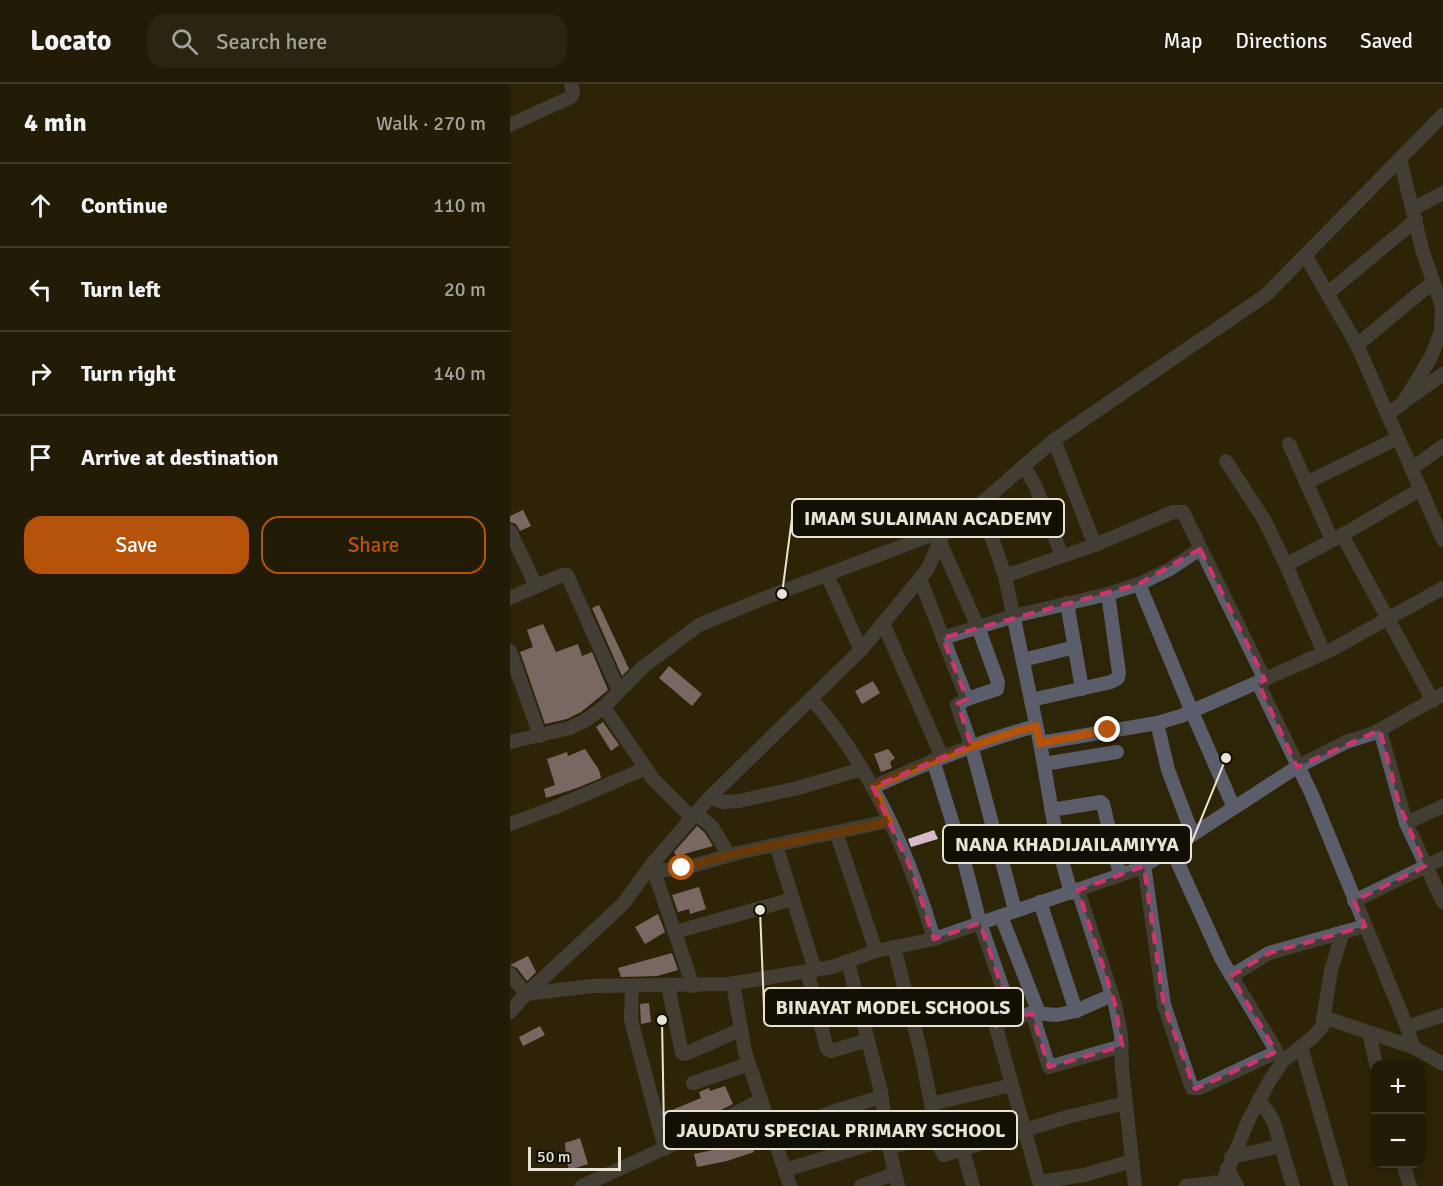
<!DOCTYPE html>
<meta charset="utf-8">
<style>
body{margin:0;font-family:Signika,sans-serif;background:#2a2510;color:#f1f3f6}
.controls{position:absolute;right:18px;bottom:18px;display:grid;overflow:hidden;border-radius:12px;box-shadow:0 3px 15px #0003}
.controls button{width:54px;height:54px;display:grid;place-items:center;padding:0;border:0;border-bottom:2px solid #3f3a28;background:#221c06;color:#f1f3f6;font:30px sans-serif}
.scale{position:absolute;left:18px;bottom:15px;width:93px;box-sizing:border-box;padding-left:6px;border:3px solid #e8e3d2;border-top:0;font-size:16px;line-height:21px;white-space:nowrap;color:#e8e3d2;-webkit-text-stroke:4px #120f04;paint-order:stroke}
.stop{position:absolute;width:18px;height:18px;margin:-14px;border:4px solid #b45309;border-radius:50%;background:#fff}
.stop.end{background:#b45309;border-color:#fff;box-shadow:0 2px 6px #0008}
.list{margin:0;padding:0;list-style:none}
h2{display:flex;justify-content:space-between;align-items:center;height:78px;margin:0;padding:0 24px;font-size:26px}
h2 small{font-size:20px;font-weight:400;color:#a2a19b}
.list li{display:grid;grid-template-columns:39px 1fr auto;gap:18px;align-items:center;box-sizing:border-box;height:84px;padding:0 24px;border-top:2px solid #3f3a28}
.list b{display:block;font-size:22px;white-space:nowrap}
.list em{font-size:20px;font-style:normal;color:#a2a19b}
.actions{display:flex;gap:12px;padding:18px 24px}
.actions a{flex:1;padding:14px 0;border:2px solid #b45309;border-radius:18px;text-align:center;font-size:21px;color:#b45309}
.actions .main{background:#b45309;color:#fff}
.icon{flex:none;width:33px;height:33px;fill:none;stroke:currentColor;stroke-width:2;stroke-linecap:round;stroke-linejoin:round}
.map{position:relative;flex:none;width:933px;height:1102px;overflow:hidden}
header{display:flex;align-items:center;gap:36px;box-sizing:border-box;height:84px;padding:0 30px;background:#221c06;border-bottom:2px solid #3f3a28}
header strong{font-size:28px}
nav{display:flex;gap:33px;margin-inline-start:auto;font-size:21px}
.search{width:420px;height:54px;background:#2a2510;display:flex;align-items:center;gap:15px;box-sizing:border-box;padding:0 21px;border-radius:18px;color:#a2a19b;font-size:22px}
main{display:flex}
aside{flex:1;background:#221c06}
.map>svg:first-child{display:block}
</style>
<header>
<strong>Locato</strong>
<div class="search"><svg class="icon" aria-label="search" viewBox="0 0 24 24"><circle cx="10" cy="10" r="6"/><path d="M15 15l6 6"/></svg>Search here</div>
<nav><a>Map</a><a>Directions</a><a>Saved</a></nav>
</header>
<main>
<aside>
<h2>4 min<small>Walk · 270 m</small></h2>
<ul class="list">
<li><svg class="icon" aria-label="ahead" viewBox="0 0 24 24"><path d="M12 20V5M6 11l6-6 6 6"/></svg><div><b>Continue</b></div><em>110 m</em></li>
<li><svg class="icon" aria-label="left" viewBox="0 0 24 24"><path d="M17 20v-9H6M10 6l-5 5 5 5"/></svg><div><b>Turn left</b></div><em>20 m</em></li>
<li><svg class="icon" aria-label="right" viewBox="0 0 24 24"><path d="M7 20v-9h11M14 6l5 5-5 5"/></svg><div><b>Turn right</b></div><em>140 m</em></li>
<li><svg class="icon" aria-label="arrive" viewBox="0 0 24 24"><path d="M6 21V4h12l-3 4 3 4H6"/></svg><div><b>Arrive at destination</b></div></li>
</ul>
<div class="actions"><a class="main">Save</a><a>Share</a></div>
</aside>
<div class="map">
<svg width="933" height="1102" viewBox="0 0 933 1102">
<rect width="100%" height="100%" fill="#2d2508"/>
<g fill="#d6bbcf">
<polygon points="13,426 21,442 10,447 6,440 0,438 0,432"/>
<polygon points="89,521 119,585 112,592 82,524"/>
<polygon points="33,540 46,568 68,560 72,572 82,568 98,606 71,628 57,635 35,640 10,568 23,563 17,546"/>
<polygon points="159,582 192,610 182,622 149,594"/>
<polygon points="363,597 370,609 352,620 345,607"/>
<polygon points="93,638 109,661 101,667 86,643"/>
<polygon points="75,665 89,686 91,694 67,704 36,714 34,705 45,701 37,675 57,668 58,672"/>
<polygon points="378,665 385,674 380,678 382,684 371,688 364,670"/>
<polygon points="187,742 195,749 203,762 167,772 164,768"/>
<polygon points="424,746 428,755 401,763 398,755"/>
<polygon points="189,803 196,825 180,830 179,825 168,828 162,811"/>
<polygon points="148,830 155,848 135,860 125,843"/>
<polygon points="162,869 168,886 147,892 111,893 108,884"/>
<polygon points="18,872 26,888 17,897 7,884 0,881"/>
<polygon points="139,919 141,938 131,940 130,920"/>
<polygon points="30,942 35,951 13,962 9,953"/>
<polygon points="215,1002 223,1020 161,1051 155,1029 191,1014 189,1008 199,1004 200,1007"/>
<polygon points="221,1042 223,1048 236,1044 244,1068 217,1077 187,1083 184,1070 203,1066 197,1054"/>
<polygon points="70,1054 78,1080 59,1086 56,1073 55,1059"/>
</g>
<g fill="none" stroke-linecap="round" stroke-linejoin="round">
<g stroke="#5b5d6a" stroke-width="14">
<polyline points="0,41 61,13 63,8 61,0"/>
<polyline points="904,124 933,109"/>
<polyline points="795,171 847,261 933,456"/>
<polyline points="818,209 906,136"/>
<polyline points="847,261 923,198"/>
<polyline points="898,315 933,290"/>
<polyline points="879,329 893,319 921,273 931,247 932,222 913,169 890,75"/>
<polyline points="544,356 585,461"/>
<polyline points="779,360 822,456"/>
<polyline points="716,377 755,437 776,481 814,569"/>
<polyline points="514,382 525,401 552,472"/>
<polyline points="901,385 933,362"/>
<polyline points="796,399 888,354"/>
<polyline points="467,423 483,457 495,492 530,659 548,762 561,809"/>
<polyline points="0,447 26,502"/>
<polyline points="832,451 923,617"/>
<polyline points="430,458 468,543 488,598 487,605 457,615 447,621 461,661 505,826"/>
<polyline points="776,481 832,451 911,405"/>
<polyline points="317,491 351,566"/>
<polyline points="495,492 585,461 663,428 673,428 755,596"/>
<polyline points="410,495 457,615"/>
<polyline points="629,500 682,628 724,724"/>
<polyline points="0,514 52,491 57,491 109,607"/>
<polyline points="557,519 572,605"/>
<polyline points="373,539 432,673"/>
<polyline points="433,554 504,532 598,510 629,500 660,485 690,465"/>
<polyline points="0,567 30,652"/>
<polyline points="513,576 565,563"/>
<polyline points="748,599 802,711 897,943 903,963"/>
<path d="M301 614C361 683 399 769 424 855"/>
<polyline points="521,616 601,598 608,594 609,589 598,510"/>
<polyline points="94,623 143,695 182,734"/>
<polyline points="647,639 658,686 682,749"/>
<polyline points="870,646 896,739 933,818"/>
<polyline points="0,658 60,644 76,636 94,623 133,583 189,541 252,515 435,446 467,423 544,356 756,211 933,31"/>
<polyline points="530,659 647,639 671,632 823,565 933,504"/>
<polyline points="423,676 452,769 470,839 495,911 493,916 481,925 529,1098 574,1091 622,1077"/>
<polyline points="534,680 607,668"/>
<path d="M363 703C417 679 470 657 526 642"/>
<polyline points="199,714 213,718 229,717 288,704 352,685"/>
<polyline points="541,726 591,718 593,720 610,791"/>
<polyline points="186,729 202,743 219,771"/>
<polyline points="896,739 933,722"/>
<polyline points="0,740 46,723 136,684"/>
<polyline points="326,748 366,867"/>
<polyline points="266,761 305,886"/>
<polyline points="661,764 712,876 770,973"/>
<polyline points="634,781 654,921 682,1004 690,1004 766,968"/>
<polyline points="137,787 172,785 227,769 379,737"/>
<polyline points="144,787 183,902"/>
<polyline points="568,806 605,920 611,951 612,985 625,1102"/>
<polyline points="844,817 933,774"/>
<polyline points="530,818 566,927"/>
<polyline points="491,832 529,929"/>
<polyline points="165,848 283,815"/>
<polyline points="384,863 411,969 430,1064 434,1071 557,1033 616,1019"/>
<polyline points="338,878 371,1008 377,1055 388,1102"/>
<polyline points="297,887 317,965 321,967 358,956"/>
<polyline points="0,890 16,910 82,902 220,900 322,883 366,867 424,855 625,786 645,775 787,683 836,658 864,649 933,610"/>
<polyline points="721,892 759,869 855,842"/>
<polyline points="223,899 235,968 280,1102"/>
<polyline points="122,902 121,936 155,1065"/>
<polyline points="158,902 172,969 175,970 230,946"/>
<polyline points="0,928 16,910 113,820 143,779 199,714 351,566 417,486 435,446"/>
<polyline points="522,929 539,983 612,962"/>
<polyline points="813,933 903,963 933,980"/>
<polyline points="486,942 490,938 522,929 547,931 566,927 602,911"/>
<polyline points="897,943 933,931"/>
<polyline points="859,949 866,980"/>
<polyline points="791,963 831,1102"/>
<polyline points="183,999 239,980"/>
<polyline points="749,1015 763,1036 783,1102"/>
<polyline points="421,1020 502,1001"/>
<polyline points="263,1050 328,1026 371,1013"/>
<polyline points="379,1063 428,1053"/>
<polyline points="453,1066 463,1102"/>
<polyline points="721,1073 771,1062"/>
<polyline points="893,1080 900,1102"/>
<polyline points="717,1084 727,1102"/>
<polyline points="275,1086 377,1055"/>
<polyline points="72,1102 190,1048 251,1016"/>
<polyline points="351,1102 384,1090"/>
<polyline points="676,1102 712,1098"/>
<polyline points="711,1102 739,1035 760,996 773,977 803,953 812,943 821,886 833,848"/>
</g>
</g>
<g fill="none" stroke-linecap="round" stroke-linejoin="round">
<path stroke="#b45309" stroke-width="8" d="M172 784 227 769 379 738 363 703C417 679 470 657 526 642L530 659 598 646"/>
</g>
<path d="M0 0H933V1102H0ZM690 465 755 596 748 599 787 683 870 646 889 720 915 782 844 817 855 842 759 869 721 892 766 968 685 1005 654 921 634 782 568 806 605 920 612 962 539 983 522 929 486 942 482 923 496 915 470 839 424 855 402 787 363 703 461 661 448 619 457 615 433 554 629 500Z" fill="#2d2508" fill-opacity=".55" fill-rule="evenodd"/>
<path fill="none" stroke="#c8366d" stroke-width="4.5" stroke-dasharray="12 8" stroke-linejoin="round" d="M690 465 755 596 748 599 787 683 870 646 889 720 915 782 844 817 855 842 759 869 721 892 766 968 685 1005 654 921 634 782 568 806 605 920 612 962 539 983 522 929 486 942 482 923 496 915 470 839 424 855 402 787 363 703 461 661 448 619 457 615 433 554 629 500Z"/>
<path fill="none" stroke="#e8e3d2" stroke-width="2" d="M272 510L282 434M716 674L681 760M250 826L254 923M152 936L154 1046"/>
<g fill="#e8e3d2" stroke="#120f04" stroke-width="2">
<circle cx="272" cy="510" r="6"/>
<circle cx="716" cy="674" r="6"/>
<circle cx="250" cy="826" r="6"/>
<circle cx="152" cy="936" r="6"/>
</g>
<g fill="#120f04" stroke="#e8e3d2" stroke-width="2">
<rect x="282" y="415" width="272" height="38" rx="6"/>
<rect x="433" y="741" width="248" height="38" rx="6"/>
<rect x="254" y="904" width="259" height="38" rx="6"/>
<rect x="154" y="1027" width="353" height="38" rx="6"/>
</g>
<g font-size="20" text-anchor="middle" font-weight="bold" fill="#e8e3d2">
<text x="418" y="441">IMAM SULAIMAN ACADEMY</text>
<text x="557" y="767">NANA KHADIJAILAMIYYA</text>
<text x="383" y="930">BINAYAT MODEL SCHOOLS</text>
<text x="331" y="1053">JAUDATU SPECIAL PRIMARY SCHOOL</text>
</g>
</svg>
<div class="controls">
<button>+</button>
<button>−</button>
</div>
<div class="scale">50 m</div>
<div class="stop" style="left:172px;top:784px"></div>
<div class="stop end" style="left:598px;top:646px"></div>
</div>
</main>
